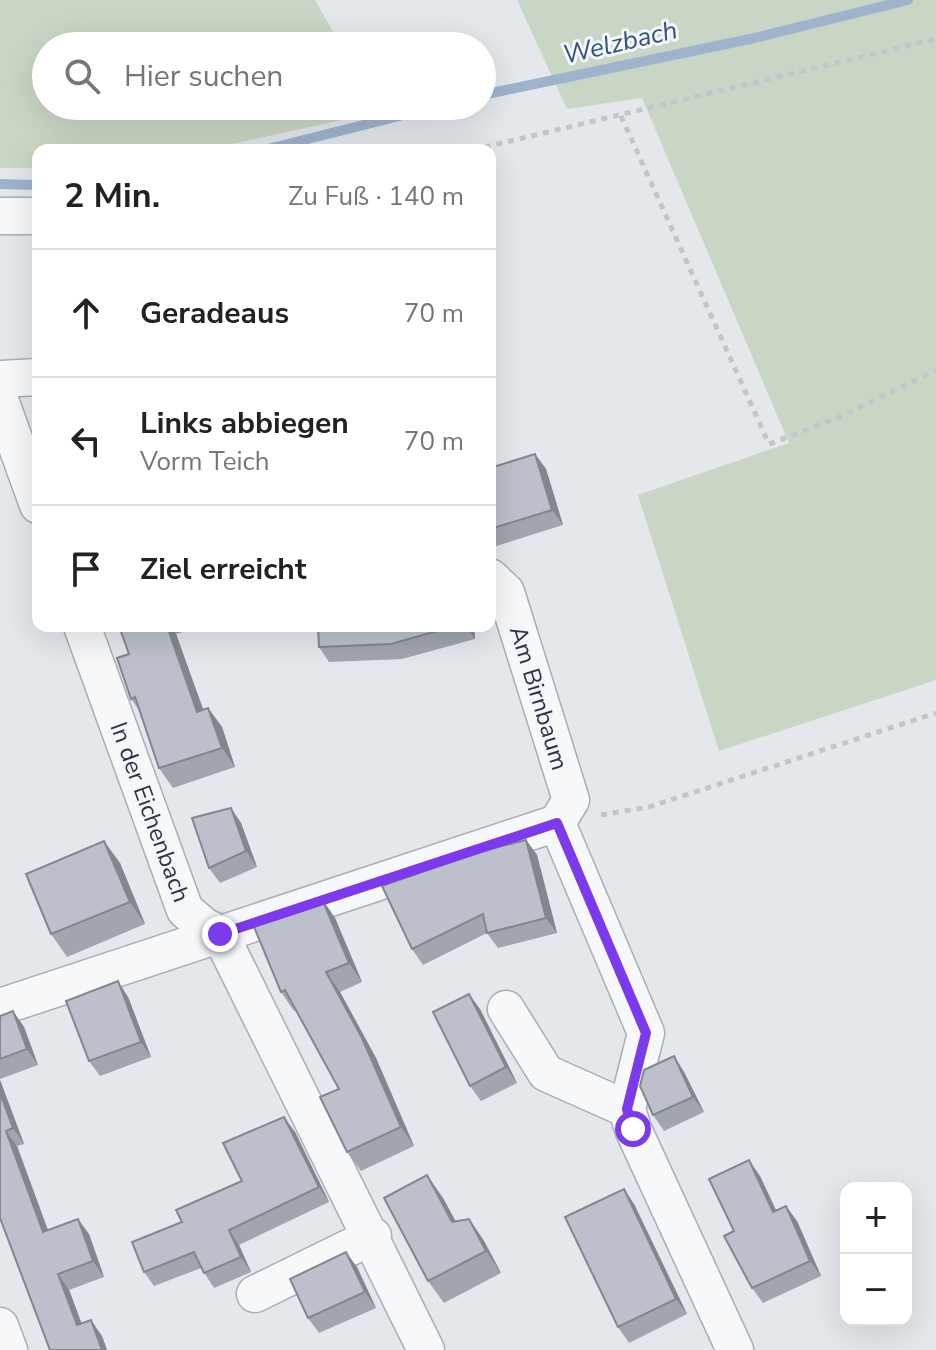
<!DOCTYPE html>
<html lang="de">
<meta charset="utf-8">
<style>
body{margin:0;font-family:"Nunito Sans",sans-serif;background:#f2f2f2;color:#222}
.controls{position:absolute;right:24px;bottom:24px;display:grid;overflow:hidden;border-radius:16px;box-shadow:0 8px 32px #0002}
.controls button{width:72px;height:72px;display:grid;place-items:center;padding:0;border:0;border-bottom:2px solid #e0e0e0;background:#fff;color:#222;font:40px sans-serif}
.stop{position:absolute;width:24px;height:24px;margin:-18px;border:6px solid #7c3aed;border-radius:50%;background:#fff}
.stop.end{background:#7c3aed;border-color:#fff;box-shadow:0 2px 8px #0008}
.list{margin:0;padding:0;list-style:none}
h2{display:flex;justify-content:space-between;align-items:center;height:104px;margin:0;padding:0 32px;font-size:34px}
h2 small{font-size:26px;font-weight:400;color:#767676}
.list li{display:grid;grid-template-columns:52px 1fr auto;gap:24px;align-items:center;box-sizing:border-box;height:128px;padding:0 32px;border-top:2px solid #e0e0e0}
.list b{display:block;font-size:30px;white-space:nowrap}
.list p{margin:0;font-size:26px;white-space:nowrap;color:#767676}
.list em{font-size:26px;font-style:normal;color:#767676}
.icon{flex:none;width:44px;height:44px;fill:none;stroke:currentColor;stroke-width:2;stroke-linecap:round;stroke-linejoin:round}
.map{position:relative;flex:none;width:936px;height:1350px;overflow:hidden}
.search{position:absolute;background:#fff;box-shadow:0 8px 32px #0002;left:32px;top:32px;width:464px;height:88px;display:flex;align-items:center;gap:20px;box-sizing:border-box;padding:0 28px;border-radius:44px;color:#767676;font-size:30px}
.panel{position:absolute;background:#fff;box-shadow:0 8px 32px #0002;left:32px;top:144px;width:464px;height:488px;border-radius:16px}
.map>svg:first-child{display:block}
</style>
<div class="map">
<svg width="936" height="1350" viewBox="0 0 936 1350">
<rect width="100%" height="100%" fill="#e4e7ec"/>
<g fill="#c9d6c5">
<polygon points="0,0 315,0 341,46 46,46 46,106 374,106 378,112 205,150 38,150 38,168 0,168"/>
<polygon points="517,0 936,0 936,680 719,751 638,495 789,443 642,98 567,109"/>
</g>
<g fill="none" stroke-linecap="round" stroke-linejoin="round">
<g stroke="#9fb4cc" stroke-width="10">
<polyline points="482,95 750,39 908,0"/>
<polyline points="264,150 439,106"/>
<polyline points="0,184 38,185"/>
</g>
<defs>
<g id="minor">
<polyline points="0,216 38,216"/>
<polyline points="0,379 38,377"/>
<polyline points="0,400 38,505"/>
<polyline points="490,577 506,592 571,800 557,823"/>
<polyline points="82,626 185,910 204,926 220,934 426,1350"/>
<polyline points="557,823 646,1033 627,1109 633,1129 735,1350"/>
<polyline points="0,1007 557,823"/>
<polyline points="506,1009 546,1073 627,1109"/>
<polyline points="255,1294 373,1236"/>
<polyline points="0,1326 9,1350"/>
</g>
</defs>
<use href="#minor" stroke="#a9aeb7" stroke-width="39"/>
<g stroke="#c2c5cb" stroke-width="5" stroke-dasharray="6 6" stroke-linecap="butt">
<polyline points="621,116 769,444 840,417 936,370"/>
<polyline points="473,150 936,39"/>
<polyline points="601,815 649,807 936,713"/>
</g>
<use href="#minor" stroke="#f7f8fa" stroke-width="36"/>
</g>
<g fill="#a1a5ae">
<polygon points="535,454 546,469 563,525 490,548 490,468"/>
<polygon points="119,626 201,626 176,634 203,710 208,708 222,727 235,767 173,788 159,768 139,710 131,699 129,654"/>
<polygon points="318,626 474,626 475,639 402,659 329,662 319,647"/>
<polygon points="241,823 257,867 220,883 209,868"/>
<polygon points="526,840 537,855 557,933 498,948 487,933 423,965 412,949"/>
<polygon points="120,863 145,924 67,957 51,934"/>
<polygon points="322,899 335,918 362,982 340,992 376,1058 414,1146 361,1171 347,1152 339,1089 296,1010 294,1011 281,992"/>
<polygon points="128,997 151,1057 100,1076 89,1061"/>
<polygon points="480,1009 517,1083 481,1101 470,1086"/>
<polygon points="13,1011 24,1027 38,1065 0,1079 0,1016"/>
<polygon points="674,1056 684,1072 704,1112 664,1131 653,1115"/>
<polygon points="0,1080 24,1144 17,1146 48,1230 89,1234 104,1277 69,1290 82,1324 102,1336 107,1350 50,1350 0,1218"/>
<polygon points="295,1132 329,1202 239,1245 251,1272 214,1288 201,1268 154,1286 144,1272 182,1222 242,1181"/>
<polygon points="760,1176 776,1211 797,1221 821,1276 763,1303 752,1288 734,1231"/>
<polygon points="443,1198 455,1221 469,1219 484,1241 501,1273 444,1303 428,1281"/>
<polygon points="634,1204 687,1314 629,1343 618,1327"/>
<polygon points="357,1267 376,1308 319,1333 308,1318"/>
</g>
<g fill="#83868d">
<polygon points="535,454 546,469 563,525 552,510"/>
<polygon points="167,626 170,626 176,634 211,731 197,712"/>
<polygon points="466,626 474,626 475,639"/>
<polygon points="208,708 222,727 235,767 222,748"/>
<polygon points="231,808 241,823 257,867 246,851"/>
<polygon points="526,840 537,855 557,933 546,918"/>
<polygon points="104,841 120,863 145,924 130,902"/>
<polygon points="322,899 335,918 362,982 349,963"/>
<polygon points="326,972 340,992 376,1058 414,1146 401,1127"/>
<polygon points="118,981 128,997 151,1057 141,1042"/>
<polygon points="469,994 480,1009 517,1083 506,1067"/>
<polygon points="13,1011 24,1027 38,1065 27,1049"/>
<polygon points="674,1056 684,1072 704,1112 693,1097"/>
<polygon points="0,1080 24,1144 13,1128 0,1093"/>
<polygon points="284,1117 295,1132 329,1202 319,1187"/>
<polygon points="6,1131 17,1146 54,1247 43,1232"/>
<polygon points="749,1160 760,1176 784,1227 773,1212"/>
<polygon points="427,1175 443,1198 468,1244 452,1222"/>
<polygon points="624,1189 634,1204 687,1314 676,1299"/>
<polygon points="786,1206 797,1221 821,1276 810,1261"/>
<polygon points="78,1219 89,1234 104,1277 93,1261"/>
<polygon points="469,1219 484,1241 501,1273 486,1251"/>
<polygon points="229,1230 239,1245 251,1272 241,1257"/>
<polygon points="346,1252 357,1267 376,1308 365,1292"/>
<polygon points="58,1274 69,1290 88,1341 77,1325"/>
<polygon points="91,1320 102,1336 107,1350 102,1350"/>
</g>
<g fill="#bbc0ca" stroke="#83868d" stroke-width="2">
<polygon points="535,454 552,510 490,529 490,468"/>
<polygon points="119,626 167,626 197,712 208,708 222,748 159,768 135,697 131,699 117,658 129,654"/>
<polygon points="318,626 455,626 391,644 319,647"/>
<polygon points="231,808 246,851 209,868 192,818"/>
<polygon points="526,840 546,918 487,933 483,914 412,949 382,886 479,852"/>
<polygon points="104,841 130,902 51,934 26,874"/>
<polygon points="322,899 349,963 326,972 362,1038 401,1127 347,1152 320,1097 339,1089 285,990 281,992 252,922"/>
<polygon points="118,981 141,1042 89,1061 66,1001"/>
<polygon points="469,994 506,1067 470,1086 433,1012"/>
<polygon points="13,1011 27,1049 0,1059 0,1016"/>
<polygon points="674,1056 693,1097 653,1115 640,1086 644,1070"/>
<polygon points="0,1093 13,1128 6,1131 43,1232 78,1219 93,1261 58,1274 77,1325 91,1320 102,1350 50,1350 0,1218"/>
<polygon points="284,1117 319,1187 229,1230 241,1257 204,1273 194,1252 144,1272 132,1242 182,1222 176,1210 242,1181 223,1143"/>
<polygon points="749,1160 773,1212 786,1206 810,1261 752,1288 724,1236 734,1231 709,1179"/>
<polygon points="427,1175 452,1222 469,1219 486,1251 428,1281 384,1198"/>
<polygon points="624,1189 676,1299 618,1327 565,1217"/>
<polygon points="346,1252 365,1292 308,1318 290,1279"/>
</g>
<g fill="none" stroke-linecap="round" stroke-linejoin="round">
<polyline stroke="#7c3aed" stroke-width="10" points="220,934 557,823 646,1033 627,1109 633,1129"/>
</g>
<g text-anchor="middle" stroke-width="6" stroke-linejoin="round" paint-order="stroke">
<g font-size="24" fill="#2b3445" stroke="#f4f6f9">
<text transform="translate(539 698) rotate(73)" y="8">Am Birnbaum</text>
<text transform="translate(150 812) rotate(70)" y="8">In der Eichenbach</text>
</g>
<g font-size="26" font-style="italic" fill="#34527a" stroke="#f4f6f9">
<text transform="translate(620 42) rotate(-13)" y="9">Welzbach</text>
</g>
</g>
</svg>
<div class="controls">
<button>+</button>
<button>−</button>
</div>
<div class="stop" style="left:633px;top:1129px"></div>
<div class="stop end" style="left:220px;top:934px"></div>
<div class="search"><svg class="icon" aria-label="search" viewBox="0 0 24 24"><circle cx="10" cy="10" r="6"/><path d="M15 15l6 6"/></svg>Hier suchen</div>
<section class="panel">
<h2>2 Min.<small>Zu Fuß · 140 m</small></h2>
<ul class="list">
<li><svg class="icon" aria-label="ahead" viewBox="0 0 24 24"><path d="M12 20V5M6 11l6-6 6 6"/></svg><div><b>Geradeaus</b></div><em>70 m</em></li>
<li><svg class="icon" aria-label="left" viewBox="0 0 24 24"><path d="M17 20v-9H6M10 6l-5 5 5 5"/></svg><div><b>Links abbiegen</b><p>Vorm Teich</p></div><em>70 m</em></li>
<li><svg class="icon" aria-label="arrive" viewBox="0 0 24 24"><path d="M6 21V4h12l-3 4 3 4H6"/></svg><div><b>Ziel erreicht</b></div></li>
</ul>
</section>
</div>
